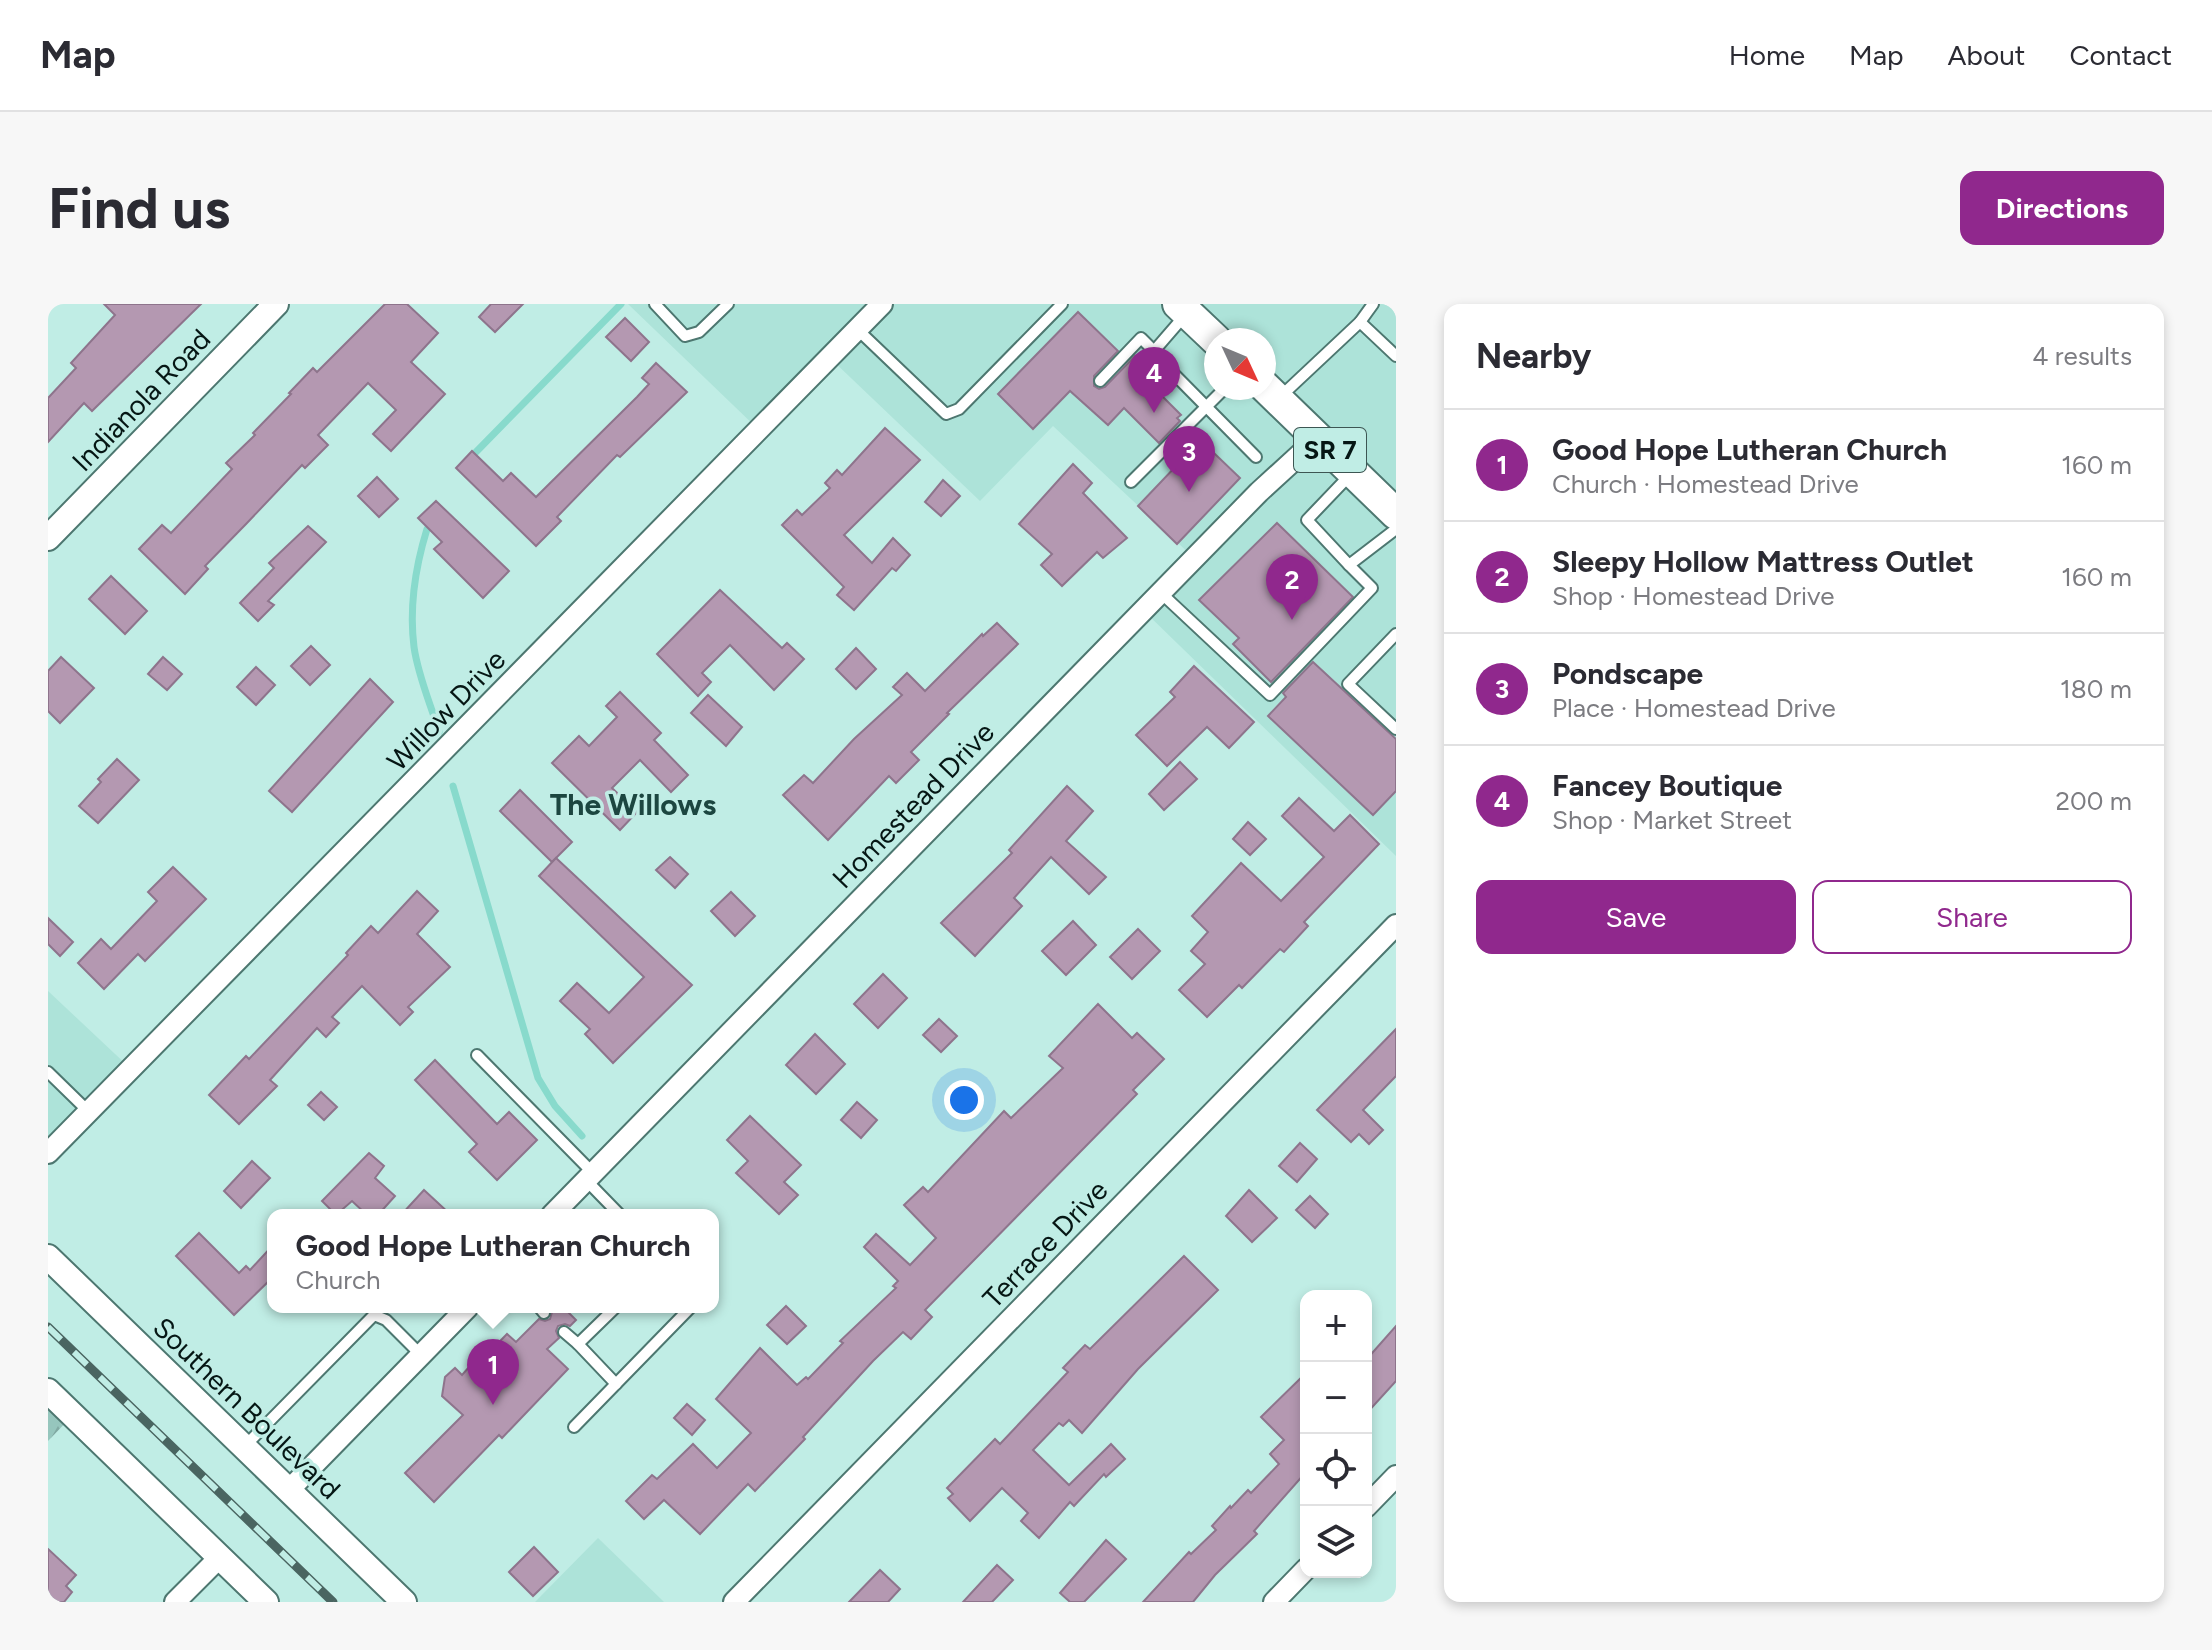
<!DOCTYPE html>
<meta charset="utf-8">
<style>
body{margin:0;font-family:Figtree,sans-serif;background:#f7f7f7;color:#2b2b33}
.controls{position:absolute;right:24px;bottom:24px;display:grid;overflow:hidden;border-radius:16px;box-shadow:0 4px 12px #0003}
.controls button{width:72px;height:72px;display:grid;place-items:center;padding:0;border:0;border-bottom:2px solid #e1e1e2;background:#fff;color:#2b2b33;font:40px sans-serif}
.compass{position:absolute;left:1156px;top:24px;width:72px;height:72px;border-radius:50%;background:#fff;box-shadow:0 4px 12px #0003;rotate:134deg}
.you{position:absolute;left:916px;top:796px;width:28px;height:28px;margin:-20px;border:6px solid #fff;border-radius:50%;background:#1a73e8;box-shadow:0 0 0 12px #1a73e833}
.badge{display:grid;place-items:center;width:52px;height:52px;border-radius:50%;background:#90288d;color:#fff;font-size:26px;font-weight:700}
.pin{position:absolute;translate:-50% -66px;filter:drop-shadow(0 2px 4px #0008)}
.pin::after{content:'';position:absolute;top:42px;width:28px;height:24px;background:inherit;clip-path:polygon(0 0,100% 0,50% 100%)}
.popup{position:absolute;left:219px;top:905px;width:452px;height:104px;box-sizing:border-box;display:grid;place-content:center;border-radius:16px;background:#fff;filter:drop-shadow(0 2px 6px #0005);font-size:26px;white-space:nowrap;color:#7c7c81}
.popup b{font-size:30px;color:#2b2b33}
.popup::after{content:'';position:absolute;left:50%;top:100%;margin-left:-16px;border:16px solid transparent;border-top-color:#fff}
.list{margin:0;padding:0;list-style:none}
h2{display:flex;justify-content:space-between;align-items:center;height:104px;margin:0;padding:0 32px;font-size:34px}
h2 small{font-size:26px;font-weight:400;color:#7c7c81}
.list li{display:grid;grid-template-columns:52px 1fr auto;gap:24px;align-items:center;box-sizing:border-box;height:112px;padding:0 32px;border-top:2px solid #e1e1e2}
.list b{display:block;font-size:30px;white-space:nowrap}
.list p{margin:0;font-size:26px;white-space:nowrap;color:#7c7c81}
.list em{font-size:26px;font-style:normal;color:#7c7c81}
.actions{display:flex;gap:16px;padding:24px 32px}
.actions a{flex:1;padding:18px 0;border:2px solid #90288d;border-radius:16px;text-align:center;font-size:28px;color:#90288d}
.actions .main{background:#90288d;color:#fff}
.icon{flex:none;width:44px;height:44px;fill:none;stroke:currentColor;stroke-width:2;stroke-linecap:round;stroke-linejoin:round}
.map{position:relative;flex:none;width:1348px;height:1298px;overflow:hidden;border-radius:16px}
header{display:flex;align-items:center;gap:48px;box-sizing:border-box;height:112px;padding:0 40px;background:#fff;border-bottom:2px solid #e1e1e2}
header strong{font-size:38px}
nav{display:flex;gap:44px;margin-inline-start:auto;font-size:28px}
.intro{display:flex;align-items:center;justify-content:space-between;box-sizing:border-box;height:192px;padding:0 48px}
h1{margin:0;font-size:56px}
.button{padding:20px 36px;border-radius:16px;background:#90288d;color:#fff;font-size:28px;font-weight:700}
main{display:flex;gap:48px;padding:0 48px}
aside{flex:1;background:#fff;border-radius:16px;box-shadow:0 4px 12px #0003}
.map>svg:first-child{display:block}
</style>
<header>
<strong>Map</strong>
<nav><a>Home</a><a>Map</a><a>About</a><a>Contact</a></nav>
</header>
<div class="intro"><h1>Find us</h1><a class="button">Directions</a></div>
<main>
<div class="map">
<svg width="1348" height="1298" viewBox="0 0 1348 1298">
<defs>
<pattern id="forest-firs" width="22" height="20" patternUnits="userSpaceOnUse" patternTransform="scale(2)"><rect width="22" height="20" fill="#96c6bd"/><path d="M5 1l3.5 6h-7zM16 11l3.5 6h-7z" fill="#80a9a2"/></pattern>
</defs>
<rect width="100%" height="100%" fill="#c0ede5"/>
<g fill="#ade3d9" fill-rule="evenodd">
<path d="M580 0H1348V552L1095 306 1146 254 1005 122 932 197 782 54 711 126ZM1168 36H1216V84H1168Z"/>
<polygon points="0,687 83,765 0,849"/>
<polygon points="550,1234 616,1298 487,1298"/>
</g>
<polygon fill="url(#forest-firs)" points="0,1087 25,1111 0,1137"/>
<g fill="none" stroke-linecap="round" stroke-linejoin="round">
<g stroke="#88dacc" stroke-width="7">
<polyline points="428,148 573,0"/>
<path d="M379 225C367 264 361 303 366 343 370 372 383 401 391 428"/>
<polyline points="405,482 490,774 507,802 534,832"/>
</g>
</g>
<g fill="#b498b1" stroke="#8e748c" stroke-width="2">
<polygon points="56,0 153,0 44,107 36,99 0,138 0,94 28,64 23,59 67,11"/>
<polygon points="337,0 359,0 390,29 363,58 397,90 343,147 325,130 348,106 320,79 270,131 280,141 257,164 254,161 199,219 157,262 160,265 137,290 91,245 114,221 123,229 184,165 178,159 207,131 205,129 243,90 241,89 265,64 269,68"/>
<polygon points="443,0 475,0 447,28 431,13"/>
<polygon points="1030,8 1070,47 1046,72 1046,82 1051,85 1057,83 1087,52 1107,73 1101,79 1133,111 1129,114 1132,117 1111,139 1076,104 1060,121 1022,87 985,125 950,90"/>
<polygon points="577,14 601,38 583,57 558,33"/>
<polygon points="608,59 639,88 572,153 569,151 509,213 513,217 488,242 408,164 424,147 455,177 463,169 488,193 589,93 601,80 594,74"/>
<polygon points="837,124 872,156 796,231 824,259 845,234 862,251 848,267 844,264 806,306 789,291 796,283 734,221 749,206 754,211 782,184 777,179 789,166 794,171"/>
<polygon points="1144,128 1192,174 1129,240 1090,202 1131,159 1122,150"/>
<polygon points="1025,160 1044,179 1035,189 1079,234 1055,254 1049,248 1014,282 993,261 1004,250 971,220"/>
<polygon points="329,173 350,195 331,213 310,192"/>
<polygon points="895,176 912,192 893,212 877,198"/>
<polygon points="388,197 461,267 435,294 386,245 394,238 370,214"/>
<polygon points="1229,219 1305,293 1223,378 1185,340 1191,334 1151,296"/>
<polygon points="260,222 278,238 220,297 226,301 210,317 192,299 226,264 221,259"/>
<polygon points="63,272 99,307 77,330 41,295"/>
<polygon points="672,286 734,344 739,339 756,355 726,386 682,341 654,369 663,378 650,392 609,350"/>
<polygon points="949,319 970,340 899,409 901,410 863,448 871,456 848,479 841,472 780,536 735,491 756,471 765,479 806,435 854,391 845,383 859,369 877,387 934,330 935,332"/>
<polygon points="263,342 282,361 262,381 243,362"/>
<polygon points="808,344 828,365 808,385 788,365"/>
<polygon points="13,353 46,384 12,419 0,407 0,367"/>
<polygon points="115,353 134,370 119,386 100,370"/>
<polygon points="1265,358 1348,435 1348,487 1325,511 1220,412 1238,393 1235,389"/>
<polygon points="1146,362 1206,418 1181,444 1159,423 1119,462 1088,431 1127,393 1122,388"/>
<polygon points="208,363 227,381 208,401 189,383"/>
<polygon points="322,375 345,398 244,508 221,487"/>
<polygon points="572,388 613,429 606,436 640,471 623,488 592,456 564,484 589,508 572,526 504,459 531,432 541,442 569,413 558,402"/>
<polygon points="660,391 694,423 678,442 643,409"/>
<polygon points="69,455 91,476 50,519 31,502 53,478 50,475"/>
<polygon points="1132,458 1149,475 1116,506 1101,490"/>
<polygon points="1019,482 1045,507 1018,537 1058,573 1041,590 1003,553 966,594 974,602 927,652 893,619 964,549 961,546"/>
<polygon points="472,486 524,538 504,558 452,507"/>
<polygon points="1251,494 1286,527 1302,511 1331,540 1256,618 1260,622 1236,648 1232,645 1194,684 1191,681 1159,713 1131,686 1157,660 1143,647 1160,628 1144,612 1193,559 1233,597 1276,553 1234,512"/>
<polygon points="1200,518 1218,535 1202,551 1185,535"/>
<polygon points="622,553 640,570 627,584 608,566"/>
<polygon points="508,554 644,681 565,759 537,730 542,725 512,697 529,679 561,709 596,673 491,572"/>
<polygon points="125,563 158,595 97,657 90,650 56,685 30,659 53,635 63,645 109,597 100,588"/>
<polygon points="369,587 390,607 369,630 402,663 360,703 365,708 352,721 314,682 284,713 291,719 278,733 269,724 222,776 229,782 191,820 161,791 198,752 201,755 300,651 298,649 323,622 330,629"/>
<polygon points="683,588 707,612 687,632 663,607"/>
<polygon points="0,614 25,638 12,652 0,640"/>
<polygon points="1025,617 1048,641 1018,671 994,647"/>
<polygon points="1090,625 1112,647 1084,675 1062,653"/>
<polygon points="835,670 859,694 830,724 806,700"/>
<polygon points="1050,700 1084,734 1089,729 1116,755 1085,786 1089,790 877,1006 884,1013 863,1035 855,1028 825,1057 755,1133 757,1135 707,1187 700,1180 652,1230 616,1196 596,1215 578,1197 604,1171 609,1175 645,1140 669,1164 703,1129 668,1095 712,1044 749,1081 758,1073 760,1075 795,1039 792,1037 848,984 845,982 850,977 816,943 828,930 862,961 888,934 856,901 875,883 880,888 956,807 963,814 1015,764 1001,752"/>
<polygon points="891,715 909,732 893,748 875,731"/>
<polygon points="1348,725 1348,772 1315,806 1335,826 1321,840 1311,830 1303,838 1269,806"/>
<polygon points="767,730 797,760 768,790 738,761"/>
<polygon points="387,756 449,820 461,808 489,836 449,876 421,848 429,840 367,776"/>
<polygon points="273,788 289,803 276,816 260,801"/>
<polygon points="809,798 829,816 813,834 793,816"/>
<polygon points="702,812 753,861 736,878 750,891 731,910 688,869 700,857 679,836"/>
<polygon points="1252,839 1269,855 1249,878 1231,862"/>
<polygon points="321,849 336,862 327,874 347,892 330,911 319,911 304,897 288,911 274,897"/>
<polygon points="204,857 222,874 193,904 176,887"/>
<polygon points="376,886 403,911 353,911"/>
<polygon points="1201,886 1229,914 1204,938 1178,912"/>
<polygon points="1262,892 1280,910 1267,924 1248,906"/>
<polygon points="151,929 191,969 198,962 202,966 225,941 225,973 186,1011 128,952"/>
<polygon points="1136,952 1170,986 1090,1065 1034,1129 1021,1116 1015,1122 1011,1119 985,1146 1021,1181 1063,1140 1077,1155 1058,1173 1056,1170 1026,1202 1022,1198 991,1234 973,1217 980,1209 954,1184 922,1217 900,1194 905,1190 899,1184 947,1135 952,1140 1020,1068 1015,1064 1037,1041 1042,1045"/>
<polygon points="738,1002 758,1022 739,1040 719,1021"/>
<polygon points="502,1003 515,1003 528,1016 522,1022 517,1020 510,1022 508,1027 511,1034 499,1045 520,1065 454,1134 451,1131 386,1198 357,1169 415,1111 394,1092 397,1073 407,1064 414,1071 422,1062 425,1065 459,1030 468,1038 491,1015 497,1017 502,1015 504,1008"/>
<polygon points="1348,1022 1348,1077 1318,1110 1318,1056"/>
<polygon points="1258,1069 1258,1168 1206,1227 1209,1230 1167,1271 1145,1298 1095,1298 1141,1248 1143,1250 1168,1226 1164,1222 1182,1202 1183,1204 1200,1186 1203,1189 1231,1160 1222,1150 1236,1136 1213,1113"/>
<polygon points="639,1100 657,1116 644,1131 626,1114"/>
<polygon points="1058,1236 1078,1255 1036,1298 1022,1298 1012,1289"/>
<polygon points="486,1243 510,1268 485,1292 461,1268"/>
<polygon points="0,1245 28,1271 18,1282 24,1288 16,1298 0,1298"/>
<polygon points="949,1261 965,1276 944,1298 915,1298"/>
<polygon points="832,1266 852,1285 840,1298 801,1298"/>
</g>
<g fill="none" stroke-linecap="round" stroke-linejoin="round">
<defs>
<g id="service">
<polyline points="607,0 637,32 651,28 680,0"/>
<polyline points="1312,18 1325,0"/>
<polyline points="809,25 898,110 911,105 1014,0"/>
<polyline points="1122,66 1208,153"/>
<polyline points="1052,77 1093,34 1106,47 1138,10"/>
<polyline points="1231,94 1312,18 1348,52"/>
<polyline points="1302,171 1259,216 1301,261 1348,225"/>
<polyline points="1083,178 1177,84"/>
<polyline points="1113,289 1222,391 1324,284 1301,261"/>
<polyline points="1348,330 1300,380 1348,425"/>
<polyline points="429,751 545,869"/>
<polyline points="0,768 41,808"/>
<polyline points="538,876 572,911"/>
<polyline points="491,1003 496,1009"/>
<polyline points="568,1003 530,1040 568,1080"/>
<polyline points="516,1028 530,1040"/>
<polyline points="526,1123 643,1003"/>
<polyline points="197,1142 326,1011 338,1016 373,1051"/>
</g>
<g id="minor">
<polyline points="0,849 834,0"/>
<polyline points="504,911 1211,188 1270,134"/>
<polyline points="241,1186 420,1003"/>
<polyline points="1318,1203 1348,1172"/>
<polyline points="127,1298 172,1253"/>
<polyline points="686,1298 1348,621"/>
<polyline points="1226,1298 1258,1265"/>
</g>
<g id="tertiary">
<polyline points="0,234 228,0"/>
<polyline points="0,953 356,1298"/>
<polyline points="0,1087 218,1298"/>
</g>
<g id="primary">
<polyline points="1130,0 1168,36"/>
<polyline points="1216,82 1348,210"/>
</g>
</defs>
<use href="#service" stroke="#4d7770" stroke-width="14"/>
<use href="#minor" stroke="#4d7770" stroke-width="24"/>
<use href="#tertiary" stroke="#4d7770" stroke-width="28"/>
<use href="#primary" stroke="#4d7770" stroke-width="34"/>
<use href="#service" stroke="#fff" stroke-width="10"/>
<use href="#minor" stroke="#fff" stroke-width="20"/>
<use href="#tertiary" stroke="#fff" stroke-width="24"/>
<use href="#primary" stroke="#fff" stroke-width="30"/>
<defs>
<polyline id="rail" points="0,1023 285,1298"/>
</defs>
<use href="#rail" stroke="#4a6561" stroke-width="9"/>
<use href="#rail" stroke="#c0ede5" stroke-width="6" stroke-dasharray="18" stroke-linecap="butt"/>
</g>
<g text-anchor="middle" stroke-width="7" stroke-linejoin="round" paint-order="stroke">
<rect fill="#c0ede5" stroke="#3d5653" stroke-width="2" x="1246" y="124" width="72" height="44" rx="6"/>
<g font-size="26" font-weight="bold" fill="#051614">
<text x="1282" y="155">SR 7</text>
</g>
<g font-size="28" fill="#051614" stroke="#c0ede5">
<text transform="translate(93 96) rotate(-46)" y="10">Indianola Road</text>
<text transform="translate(398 406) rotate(-46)" y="10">Willow Drive</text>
<text transform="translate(865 501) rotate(-46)" y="10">Homestead Drive</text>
<text transform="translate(997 940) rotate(-46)" y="10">Terrace Drive</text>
<text transform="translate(199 1104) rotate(44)" y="10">Southern Boulevard</text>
</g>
<g font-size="30" font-weight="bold" fill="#1c4640" stroke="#c0ede5">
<text x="585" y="511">The Willows</text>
</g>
</g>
</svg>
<div class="controls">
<button>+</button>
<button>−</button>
<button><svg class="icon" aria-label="locate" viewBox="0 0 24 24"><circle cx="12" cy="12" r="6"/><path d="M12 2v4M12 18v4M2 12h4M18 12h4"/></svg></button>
<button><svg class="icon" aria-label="layers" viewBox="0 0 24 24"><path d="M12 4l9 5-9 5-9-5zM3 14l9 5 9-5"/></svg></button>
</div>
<svg class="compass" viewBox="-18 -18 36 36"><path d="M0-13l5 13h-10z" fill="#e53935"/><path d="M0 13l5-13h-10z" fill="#7c7c81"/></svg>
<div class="you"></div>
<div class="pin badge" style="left:445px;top:1101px">1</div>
<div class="popup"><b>Good Hope Lutheran Church</b>Church</div>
<div class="pin badge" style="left:1244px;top:316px">2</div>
<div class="pin badge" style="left:1141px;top:188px">3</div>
<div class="pin badge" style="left:1106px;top:109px">4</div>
</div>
<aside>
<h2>Nearby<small>4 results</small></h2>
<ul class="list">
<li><span class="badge">1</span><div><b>Good Hope Lutheran Church</b><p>Church · Homestead Drive</p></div><em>160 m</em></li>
<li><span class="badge">2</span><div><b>Sleepy Hollow Mattress Outlet</b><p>Shop · Homestead Drive</p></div><em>160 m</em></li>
<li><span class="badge">3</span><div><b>Pondscape</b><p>Place · Homestead Drive</p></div><em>180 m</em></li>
<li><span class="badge">4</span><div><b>Fancey Boutique</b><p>Shop · Market Street</p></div><em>200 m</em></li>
</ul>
<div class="actions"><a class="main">Save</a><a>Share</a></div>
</aside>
</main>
